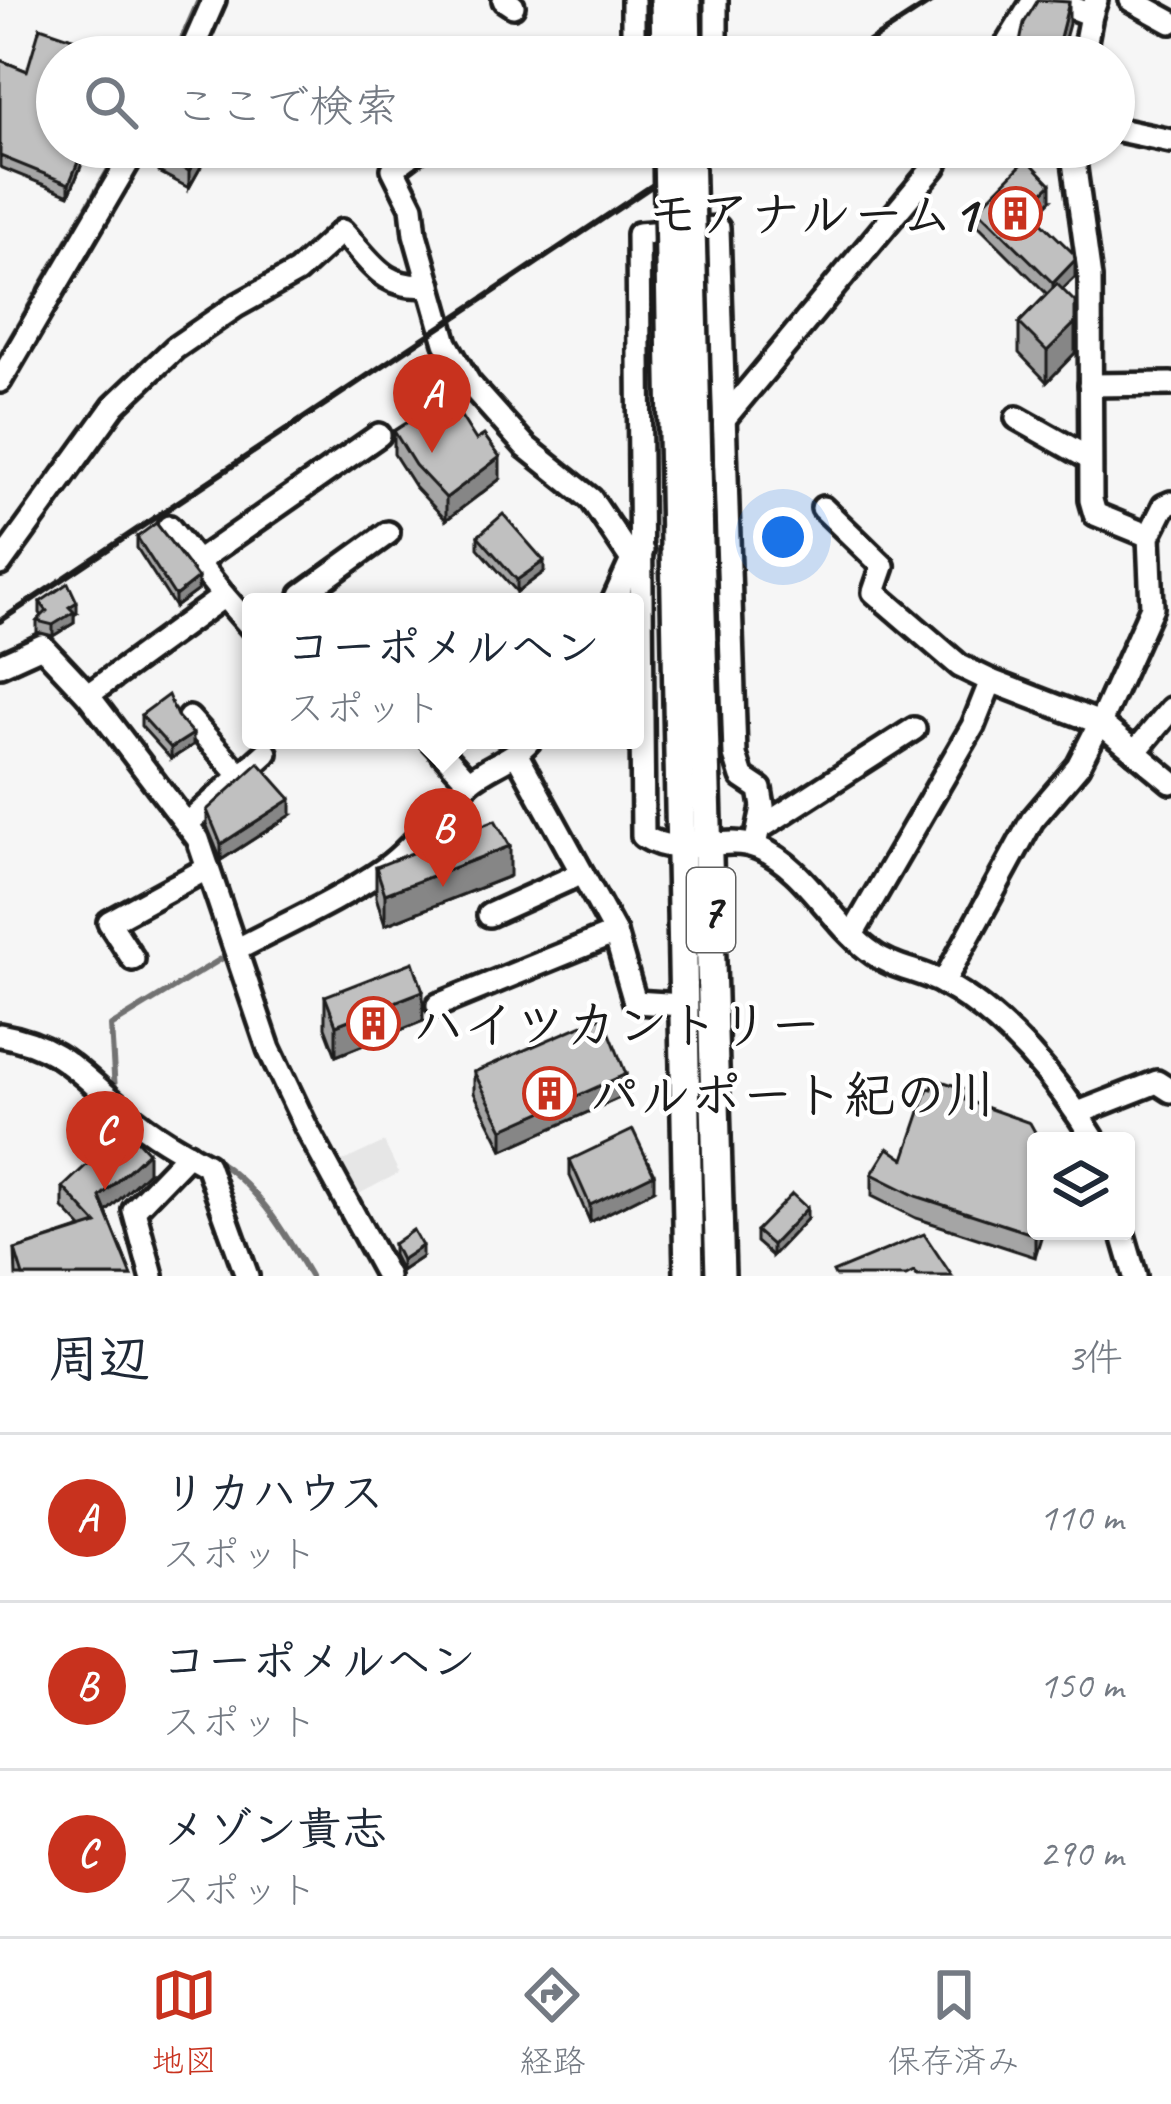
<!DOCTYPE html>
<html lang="ja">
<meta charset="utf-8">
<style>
body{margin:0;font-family:Caveat,"Klee One",sans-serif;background:#f2f2f3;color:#1f2937}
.controls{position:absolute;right:36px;bottom:36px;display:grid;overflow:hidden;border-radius:12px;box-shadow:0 3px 9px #0004}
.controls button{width:108px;height:108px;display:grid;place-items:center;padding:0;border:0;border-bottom:3px solid #e0e1e3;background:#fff;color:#1f2937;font:60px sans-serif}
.you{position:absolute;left:783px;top:537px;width:42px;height:42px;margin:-30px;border:9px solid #fff;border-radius:50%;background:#1a73e8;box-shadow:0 0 0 18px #1a73e833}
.badge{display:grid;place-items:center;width:78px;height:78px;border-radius:50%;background:#c8321e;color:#fff;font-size:39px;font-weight:700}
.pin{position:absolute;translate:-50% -99px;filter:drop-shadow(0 3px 6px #0008)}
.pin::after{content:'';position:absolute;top:63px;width:42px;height:36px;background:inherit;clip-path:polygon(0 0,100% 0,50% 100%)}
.popup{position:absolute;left:242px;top:593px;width:402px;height:156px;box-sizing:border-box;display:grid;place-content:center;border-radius:12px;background:#fff;filter:drop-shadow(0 3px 9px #0005);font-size:39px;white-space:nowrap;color:#747a83}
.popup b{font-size:45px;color:#1f2937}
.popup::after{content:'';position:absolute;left:50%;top:100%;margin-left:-24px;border:24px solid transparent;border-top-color:#fff}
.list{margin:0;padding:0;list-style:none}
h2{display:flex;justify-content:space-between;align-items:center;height:156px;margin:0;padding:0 48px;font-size:51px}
h2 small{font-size:39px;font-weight:400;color:#747a83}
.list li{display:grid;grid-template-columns:78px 1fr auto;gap:36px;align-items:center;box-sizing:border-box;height:168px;padding:0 48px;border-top:3px solid #e0e1e3}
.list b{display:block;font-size:45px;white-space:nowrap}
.list p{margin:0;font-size:39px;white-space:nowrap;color:#747a83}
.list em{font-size:39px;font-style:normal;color:#747a83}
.icon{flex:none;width:66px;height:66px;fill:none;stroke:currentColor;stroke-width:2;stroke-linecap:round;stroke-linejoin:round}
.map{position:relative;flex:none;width:1171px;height:1276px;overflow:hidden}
.search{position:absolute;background:#fff;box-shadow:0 3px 9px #0004;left:36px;right:36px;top:36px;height:132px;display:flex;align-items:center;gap:30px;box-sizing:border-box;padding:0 42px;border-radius:66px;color:#747a83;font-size:45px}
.sheet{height:660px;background:#fff}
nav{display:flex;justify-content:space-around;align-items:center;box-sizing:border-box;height:168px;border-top:3px solid #e0e1e3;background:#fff;font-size:33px;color:#747a83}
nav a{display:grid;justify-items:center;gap:6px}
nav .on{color:#c8321e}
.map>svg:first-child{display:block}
</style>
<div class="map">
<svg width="1171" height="1276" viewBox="0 0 1171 1276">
<rect width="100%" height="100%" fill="#f6f6f6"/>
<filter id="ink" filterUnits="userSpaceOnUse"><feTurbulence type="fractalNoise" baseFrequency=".00833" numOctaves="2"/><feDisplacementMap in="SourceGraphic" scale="24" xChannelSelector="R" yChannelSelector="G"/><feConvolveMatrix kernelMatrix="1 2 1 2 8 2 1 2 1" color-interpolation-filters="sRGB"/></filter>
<g filter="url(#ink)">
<polygon fill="#e6e6e6" points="384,1142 399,1173 353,1197 337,1164"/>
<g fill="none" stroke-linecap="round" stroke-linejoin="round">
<g stroke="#727272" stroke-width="6">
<polyline points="174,57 199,0"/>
<polyline points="6,346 122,147"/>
<polyline points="115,1091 111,1026 226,956"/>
<path d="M209 1156C257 1184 283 1230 310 1276"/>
</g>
<defs>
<g id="minor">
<polyline points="504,0 513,6"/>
<polyline points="633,0 633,57"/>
<polyline points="1053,0 1091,15 1096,0"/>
<polyline points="1131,0 1171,22"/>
<polyline points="189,57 214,0"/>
<polyline points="716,57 716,0"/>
<polyline points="999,57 1034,0"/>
<polyline points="1083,57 1091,15"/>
<polyline points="1114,129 1171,141"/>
<polyline points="422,147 393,169 412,207 415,234 446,343 469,383 526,447 591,499 632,560"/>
<polyline points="0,381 137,147"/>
<polyline points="1090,385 1171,384"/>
<polyline points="1017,418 1090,459"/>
<polyline points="724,419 934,167 945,147"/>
<polyline points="823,508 883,566 874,592 960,666 991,681 973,726 852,935"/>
<polyline points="169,527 224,596"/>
<polyline points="1149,536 1164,506 1171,503"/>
<polyline points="197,562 379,435"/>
<path d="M0 564 114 406 175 348 236 306 297 272 342 231C372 263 383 290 430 285"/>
<polyline points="302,595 388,533"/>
<polyline points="613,602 632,560 642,551"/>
<polyline points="0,665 42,646 88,695 198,839 269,1049 306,1127 387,1276"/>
<polyline points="991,681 1100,723 1135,752 1171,709"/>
<polyline points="88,695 224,596 251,627"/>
<polyline points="189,718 241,776"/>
<polyline points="431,740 469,782"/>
<polyline points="1135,752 1171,782"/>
<polyline points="187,824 266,753"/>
<polyline points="759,829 914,729"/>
<path d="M755 846 763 807 760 789 742 777 735 755 718 228 638 234 643 836C685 862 720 832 759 848 807 868 832 926 874 954 894 968 921 971 943 983 1006 1017 1058 1081 1095 1141"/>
<polyline points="489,915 582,873"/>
<polyline points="615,933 635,1002 682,1005"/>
<path d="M236 950C285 924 338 901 384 869 418 845 438 809 469 782 489 765 513 760 530 740"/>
<polyline points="133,959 109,922 208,868"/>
<polyline points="943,983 1032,820 1078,766 1100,723 1152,607 1149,536 1095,514 1091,500 1090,278 1072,147"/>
<polyline points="438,1005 615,933 517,755"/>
<path d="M0 1035C63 1046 80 1075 127 1113 151 1134 178 1149 207 1165L247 1276"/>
<polyline points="1078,1113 1157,1082 1171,1091"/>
<polyline points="1122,1231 1135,1276"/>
<polyline points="152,1276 134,1210 188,1154"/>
</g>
<g id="major">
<polyline points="665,0 666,57"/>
<polyline points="686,0 687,57"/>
<polyline points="699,544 720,1276"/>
<polyline points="675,545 689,1276"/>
</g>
</defs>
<use href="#minor" stroke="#1c1c1c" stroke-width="30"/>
<use href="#major" stroke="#1c1c1c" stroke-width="36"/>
<use href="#minor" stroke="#fff" stroke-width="21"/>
<use href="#major" stroke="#fff" stroke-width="27"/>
<g stroke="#1c1c1c" stroke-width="6">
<polyline points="846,57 934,0"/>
<polyline points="0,621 710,147"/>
</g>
<defs>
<g id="major-bridge">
<polyline points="668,147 675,545"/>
<polyline points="689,147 699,544"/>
</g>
</defs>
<use href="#major-bridge" stroke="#1c1c1c" stroke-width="36" stroke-linecap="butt"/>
<use href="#major-bridge" stroke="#fff" stroke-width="27"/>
</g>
<g fill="#a5a5a5" stroke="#1c1c1c" stroke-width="3">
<polygon points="57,57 89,147 69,195 0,167 0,60 27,71"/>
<polygon points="209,147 209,152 189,188 159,172 159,155"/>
<polygon points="1051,200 1035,216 1075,277 1062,289 1075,353 1047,382 1019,353 1019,323 1047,294 978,225 978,209"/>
<polygon points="394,431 500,479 446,520 415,487 394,454"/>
<polygon points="478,536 544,572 517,592 478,548"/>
<polygon points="137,537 198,590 175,607 137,548"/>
<polygon points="40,602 77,613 74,615 74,623 53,636 37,632 37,621 42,616 40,613"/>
<polygon points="141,715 177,716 193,745 171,759 141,726"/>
<polygon points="207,810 291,815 221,860 207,826"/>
<polygon points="376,867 510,876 385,925 376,897"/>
<polygon points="325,996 423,1021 336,1056 325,1027"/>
<polygon points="474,1072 626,1095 503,1150 474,1093"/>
<polygon points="968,1101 1040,1141 1035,1257 916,1218 872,1196 872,1174 904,1159"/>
<polygon points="570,1160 654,1190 590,1222 570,1176"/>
<polygon points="148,1172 106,1212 132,1276 16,1276 15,1250 82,1228 63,1208 63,1187"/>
<polygon points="807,1219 772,1256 756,1242 756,1231"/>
<polygon points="393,1244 422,1257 401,1271 393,1255"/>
</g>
<g fill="#868686" stroke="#1c1c1c" stroke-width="3">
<polygon points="1069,2 1069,24 1060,57 1055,57"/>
<polygon points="84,147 89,147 69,195 69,184"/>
<polygon points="203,147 209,147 209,152 189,188 189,171"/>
<polygon points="1051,184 1051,200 1027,225 1027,208"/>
<polygon points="1075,260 1075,277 1053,299 1053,283"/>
<polygon points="1075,323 1075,353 1047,382 1047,351"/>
<polygon points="500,457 500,479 446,520 446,498"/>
<polygon points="544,561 544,572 517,592 517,580"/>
<polygon points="198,578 198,590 175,607 175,596"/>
<polygon points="77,602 77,613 74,615 74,623 53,636 53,625 69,607"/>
<polygon points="193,734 193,745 171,759 171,748"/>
<polygon points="291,799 291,815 221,860 221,844"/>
<polygon points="510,846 510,876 385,925 385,894"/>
<polygon points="423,991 423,1021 336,1056 336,1025"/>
<polygon points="626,1074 626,1095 503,1150 503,1129"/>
<polygon points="148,1152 148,1172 100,1218 100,1197"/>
<polygon points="654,1174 654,1190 590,1222 590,1205"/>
<polygon points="807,1208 807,1219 772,1256 772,1245"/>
<polygon points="1037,1231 1043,1231 1035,1257 1035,1235"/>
<polygon points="422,1246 422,1257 401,1271 401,1260"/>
</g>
<g fill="#c0c0c0" stroke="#1c1c1c" stroke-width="3">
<polygon points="1038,0 1069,2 1055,57 1017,57 1024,23"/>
<polygon points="40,27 128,57 57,57 57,147 84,147 69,184 0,156 0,60 27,71"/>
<polygon points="164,147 203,147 189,171 159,155"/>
<polygon points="1027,159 1051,184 1027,208 1074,254 1075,260 1053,283 978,209"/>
<polygon points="1057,284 1075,302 1075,323 1047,351 1019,323"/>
<polygon points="448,396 476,440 484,435 500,457 446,498 415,465 394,431"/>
<polygon points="503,514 544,561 517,580 478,536"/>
<polygon points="156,523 198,578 175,596 137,537"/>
<polygon points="68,583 77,602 69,607 74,612 53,625 37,621 47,611 40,602"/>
<polygon points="168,695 177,716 193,734 171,748 141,715"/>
<polygon points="259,763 291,799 221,844 207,810"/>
<polygon points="495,820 510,846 385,894 376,867"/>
<polygon points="413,962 423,991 336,1025 325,996"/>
<polygon points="603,1016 626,1074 503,1129 474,1072"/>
<polygon points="935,1079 968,1090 965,1100 1030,1123 1040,1141 1036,1141 1035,1235 916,1196 872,1174 888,1148 904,1159 928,1088 932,1089"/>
<polygon points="126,1128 148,1152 100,1197 132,1276 23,1276 15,1250 97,1224 63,1187"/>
<polygon points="633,1130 654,1174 590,1205 570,1160"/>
<polygon points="792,1194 807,1208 772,1245 756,1231"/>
<polygon points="413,1230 422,1246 401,1260 393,1244"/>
<polygon points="924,1234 952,1276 917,1276 914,1272 906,1276 835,1276 833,1272"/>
</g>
</g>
<defs>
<symbol id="building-ring" viewBox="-11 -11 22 22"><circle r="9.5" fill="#fff" stroke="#c8321e" stroke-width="1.5"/><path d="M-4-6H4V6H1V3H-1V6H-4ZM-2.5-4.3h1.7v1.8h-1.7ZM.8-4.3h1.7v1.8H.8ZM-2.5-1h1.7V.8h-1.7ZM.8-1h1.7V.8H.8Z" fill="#c8321e"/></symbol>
</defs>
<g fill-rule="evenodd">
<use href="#building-ring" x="986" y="184" width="59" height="59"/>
<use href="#building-ring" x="344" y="994" width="59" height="59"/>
<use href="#building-ring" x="520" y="1064" width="59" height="59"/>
</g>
<g text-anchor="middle" stroke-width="9" stroke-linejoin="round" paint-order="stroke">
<rect fill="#fff" stroke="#606060" stroke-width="3" x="687" y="868" width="48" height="84" rx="9"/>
<g font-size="48" font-weight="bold" fill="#1c1c1c">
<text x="711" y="927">7</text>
</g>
<g font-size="51" font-weight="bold" fill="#1c1c1c" stroke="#fff" text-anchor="start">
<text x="976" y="231" text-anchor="end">モアナルーム1</text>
<text x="413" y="1042">ハイツカントリー</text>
<text x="589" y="1112">パルポート紀の川</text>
</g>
</g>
</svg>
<div class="controls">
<button><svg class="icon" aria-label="layers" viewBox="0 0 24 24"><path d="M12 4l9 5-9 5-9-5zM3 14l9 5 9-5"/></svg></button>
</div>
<div class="you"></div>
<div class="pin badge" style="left:432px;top:453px">A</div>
<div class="pin badge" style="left:443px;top:887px">B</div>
<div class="popup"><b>コーポメルヘン</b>スポット</div>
<div class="pin badge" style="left:105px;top:1190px">C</div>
<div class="search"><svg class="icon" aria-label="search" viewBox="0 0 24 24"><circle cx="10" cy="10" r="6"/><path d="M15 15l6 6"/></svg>ここで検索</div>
</div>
<section class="sheet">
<h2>周辺<small>3件</small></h2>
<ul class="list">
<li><span class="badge">A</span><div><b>リカハウス</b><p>スポット</p></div><em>110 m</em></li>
<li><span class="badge">B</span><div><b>コーポメルヘン</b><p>スポット</p></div><em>150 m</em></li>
<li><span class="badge">C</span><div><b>メゾン貴志</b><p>スポット</p></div><em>290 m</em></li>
</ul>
</section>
<nav>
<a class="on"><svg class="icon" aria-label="map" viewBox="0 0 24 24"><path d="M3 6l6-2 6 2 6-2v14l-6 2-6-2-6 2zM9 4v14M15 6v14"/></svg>地図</a>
<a><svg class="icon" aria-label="directions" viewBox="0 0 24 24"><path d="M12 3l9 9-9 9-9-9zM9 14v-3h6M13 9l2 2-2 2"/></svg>経路</a>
<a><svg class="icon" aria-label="saved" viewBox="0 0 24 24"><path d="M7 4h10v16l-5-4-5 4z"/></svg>保存済み</a>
</nav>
